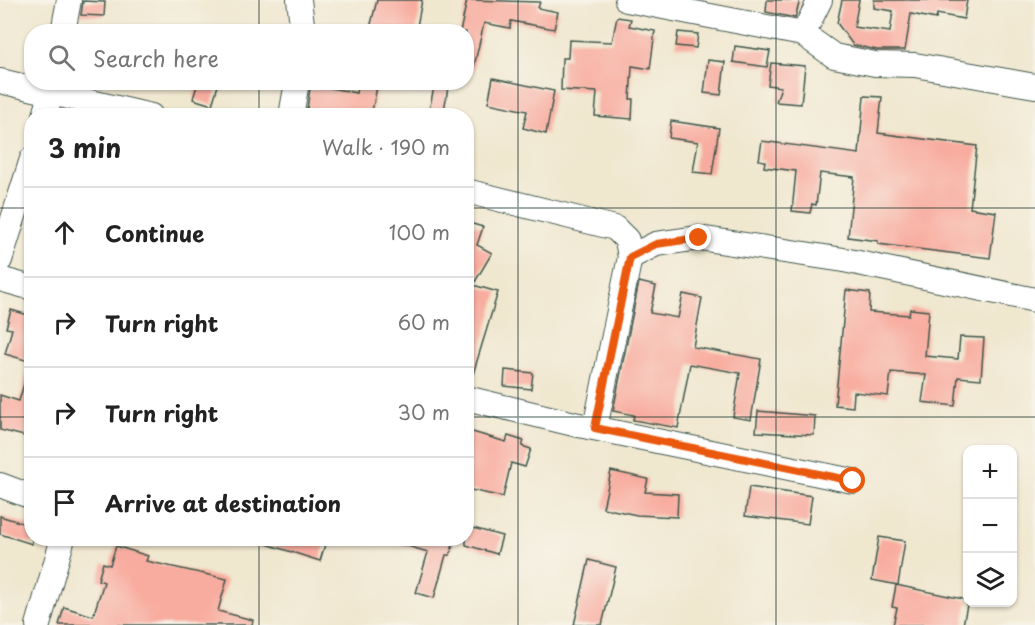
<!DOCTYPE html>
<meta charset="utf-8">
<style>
body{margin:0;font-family:"Playpen Sans",sans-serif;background:#f2f2f2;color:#222}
.controls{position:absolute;right:18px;bottom:18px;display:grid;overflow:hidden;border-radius:12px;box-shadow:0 2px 4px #0004}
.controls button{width:54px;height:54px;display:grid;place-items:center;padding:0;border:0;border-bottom:2px solid #e0e0e0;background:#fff;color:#222;font:30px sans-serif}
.stop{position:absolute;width:18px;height:18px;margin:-14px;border:4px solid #ea580c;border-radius:50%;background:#fff}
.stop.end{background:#ea580c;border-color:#fff;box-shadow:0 2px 6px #0008}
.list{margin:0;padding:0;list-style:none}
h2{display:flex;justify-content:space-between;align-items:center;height:78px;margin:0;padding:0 24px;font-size:26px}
h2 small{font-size:20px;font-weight:400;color:#767676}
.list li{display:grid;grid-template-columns:39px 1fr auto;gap:18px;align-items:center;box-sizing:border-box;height:90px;padding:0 24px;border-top:2px solid #e0e0e0}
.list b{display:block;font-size:22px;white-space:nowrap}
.list em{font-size:20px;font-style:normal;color:#767676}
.icon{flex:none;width:33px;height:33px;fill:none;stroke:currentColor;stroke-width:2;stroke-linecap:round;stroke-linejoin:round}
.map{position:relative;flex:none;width:1035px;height:625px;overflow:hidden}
.search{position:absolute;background:#fff;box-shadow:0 2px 4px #0004;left:24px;top:24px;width:450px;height:66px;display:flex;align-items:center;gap:15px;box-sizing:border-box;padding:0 21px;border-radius:24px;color:#767676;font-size:22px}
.panel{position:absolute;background:#fff;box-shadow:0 2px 4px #0004;left:24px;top:108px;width:450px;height:438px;border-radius:24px}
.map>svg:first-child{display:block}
</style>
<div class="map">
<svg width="1035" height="625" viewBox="0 0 1035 625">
<rect width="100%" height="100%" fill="#f7f3e8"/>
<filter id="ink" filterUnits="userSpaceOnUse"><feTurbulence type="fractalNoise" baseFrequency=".0167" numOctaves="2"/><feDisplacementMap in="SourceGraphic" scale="12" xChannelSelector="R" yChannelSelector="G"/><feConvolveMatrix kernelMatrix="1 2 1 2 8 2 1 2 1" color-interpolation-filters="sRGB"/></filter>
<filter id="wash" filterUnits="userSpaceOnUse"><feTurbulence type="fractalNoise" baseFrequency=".008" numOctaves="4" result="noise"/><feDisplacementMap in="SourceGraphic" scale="24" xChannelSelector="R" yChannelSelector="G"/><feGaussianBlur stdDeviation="1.35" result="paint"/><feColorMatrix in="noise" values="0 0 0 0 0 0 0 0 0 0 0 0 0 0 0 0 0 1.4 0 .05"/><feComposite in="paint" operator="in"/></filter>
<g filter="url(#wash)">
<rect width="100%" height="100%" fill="#f0e7cf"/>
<g id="blocks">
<g fill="#f8ac9f">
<polygon points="377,0 422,0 416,32 369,32"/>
<polygon points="467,0 540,2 538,8 558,12 554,29 511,21 510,28 484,23 473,71 466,71 466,32 460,32"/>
<polygon points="767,0 800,0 795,18 766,12"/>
<polygon points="842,0 859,0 854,27 890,32 893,11 874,8 874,0 967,0 964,19 937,14 936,19 911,14 905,50 877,50 853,45 837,23"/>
<polygon points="83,1 105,2 104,16 81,15"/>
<polygon points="617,17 631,19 629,26 655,31 650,69 632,66 630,99 633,99 632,119 595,116 597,92 561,90 562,58 568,58 569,40 612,42"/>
<polygon points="678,32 698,34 696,48 676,46"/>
<polygon points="735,46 770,51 767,67 733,62"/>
<polygon points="708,60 725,62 721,95 704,93"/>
<polygon points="771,63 805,66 801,104 776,102 781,87 768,85"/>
<polygon points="493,78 554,91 546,134 523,128 527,111 488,103"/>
<polygon points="198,82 219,82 212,105 193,99"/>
<polygon points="311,82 327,82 326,87 356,93 358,82 378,82 371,116 306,116"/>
<polygon points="435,82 449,82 443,116 428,116"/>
<polygon points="864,96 882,97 878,133 977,146 970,208 996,212 990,258 878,244 878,241 848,237 854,177 820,173 816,205 812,204 810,213 792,211 796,171 764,167 765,161 759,160 762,141 859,154"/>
<polygon points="671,121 719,128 712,174 693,172 698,142 669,138"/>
<polygon points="466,222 483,227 477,245 492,253 473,285 498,292 470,384 466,384"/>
<polygon points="639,282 656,286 650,313 678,318 683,294 702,298 693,347 761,359 751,420 733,417 740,373 690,364 678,428 633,420 634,415 613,411"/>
<polygon points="846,290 870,293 869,312 909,315 910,309 929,311 925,356 958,359 960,337 984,338 981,379 958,377 955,406 922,402 926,375 891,372 888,396 854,392 853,407 835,405"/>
<polygon points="11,310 32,316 32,362 5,354 12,329 6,328"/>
<polygon points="28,370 32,371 32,438 0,430 0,395 19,401"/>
<polygon points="505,370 533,373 531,389 504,386"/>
<polygon points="758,411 815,416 814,435 756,432"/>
<polygon points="466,430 506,442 508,436 524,441 522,446 531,449 525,467 511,463 503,497 466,489"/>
<polygon points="611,471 648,479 645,492 678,494 677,517 637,515 603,508"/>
<polygon points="749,487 812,496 808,524 745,516"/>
<polygon points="0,516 32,526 32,544 0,534"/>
<polygon points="466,526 502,536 497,554 466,545"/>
<polygon points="879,537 905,541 898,585 872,580"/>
<polygon points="261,538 327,538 320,561 260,542"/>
<polygon points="397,538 455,538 450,555 446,555 434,598 416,593 428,552 397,543"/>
<polygon points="116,546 148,556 146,561 227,579 218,611 253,620 252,625 59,625 64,607 93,616 104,582 98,580 103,563 110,565"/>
<polygon points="589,560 616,567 602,625 574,625"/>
<polygon points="896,585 968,600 963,625 893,625 897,608 892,607"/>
</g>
</g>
</g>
<g filter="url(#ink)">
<use href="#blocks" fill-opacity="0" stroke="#3e564b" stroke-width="1.5"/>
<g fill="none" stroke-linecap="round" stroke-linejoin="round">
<defs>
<g id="minor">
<polyline points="299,0 303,32"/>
<polyline points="627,0 803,34 834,56 875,64 915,65 1035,86"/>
<polyline points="63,32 69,0"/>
<polyline points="803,34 820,0"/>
<polyline points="0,81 151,116"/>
<polyline points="45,116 54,82"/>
<polyline points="291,116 297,82"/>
<polyline points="466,191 615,228 627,240 630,257 595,428"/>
<polyline points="630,257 656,244 699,238 844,260 1035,300"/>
<polyline points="0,260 32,159"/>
<polyline points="0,279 32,288"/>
<polyline points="466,398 574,424 853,481"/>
<polyline points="0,485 32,497"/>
<polyline points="38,625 63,538"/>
</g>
</defs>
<use href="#minor" stroke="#3e564b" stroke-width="26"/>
<use href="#minor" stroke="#fff" stroke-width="24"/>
</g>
</g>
<g fill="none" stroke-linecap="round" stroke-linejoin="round" filter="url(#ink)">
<polyline stroke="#ea580c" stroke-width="8" points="699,238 656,244 630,257 595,428 853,481"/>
</g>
<path fill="none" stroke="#1f3d34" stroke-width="1.5" stroke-opacity="0.55" d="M259 0V32M518 0V625M776 0V625M259 82V116M0 208H32M466 208H1035M0 417H32M466 417H1035M259 538V625"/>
</svg>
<div class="controls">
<button>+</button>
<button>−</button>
<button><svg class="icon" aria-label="layers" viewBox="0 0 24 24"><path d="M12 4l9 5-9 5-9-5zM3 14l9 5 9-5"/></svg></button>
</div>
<div class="stop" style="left:853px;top:481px"></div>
<div class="stop end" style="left:699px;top:238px"></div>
<div class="search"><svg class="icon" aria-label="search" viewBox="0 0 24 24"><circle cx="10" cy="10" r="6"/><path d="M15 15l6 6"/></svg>Search here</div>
<section class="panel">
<h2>3 min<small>Walk · 190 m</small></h2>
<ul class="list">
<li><svg class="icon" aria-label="ahead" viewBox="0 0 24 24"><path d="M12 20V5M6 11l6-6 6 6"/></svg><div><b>Continue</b></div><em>100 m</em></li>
<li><svg class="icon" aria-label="right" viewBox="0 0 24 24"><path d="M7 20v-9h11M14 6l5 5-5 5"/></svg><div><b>Turn right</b></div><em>60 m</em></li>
<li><svg class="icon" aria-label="right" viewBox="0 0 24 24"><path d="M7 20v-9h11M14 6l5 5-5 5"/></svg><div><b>Turn right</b></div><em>30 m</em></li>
<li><svg class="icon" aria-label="arrive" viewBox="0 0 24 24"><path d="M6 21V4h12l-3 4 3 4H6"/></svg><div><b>Arrive at destination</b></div></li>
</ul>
</section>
</div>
